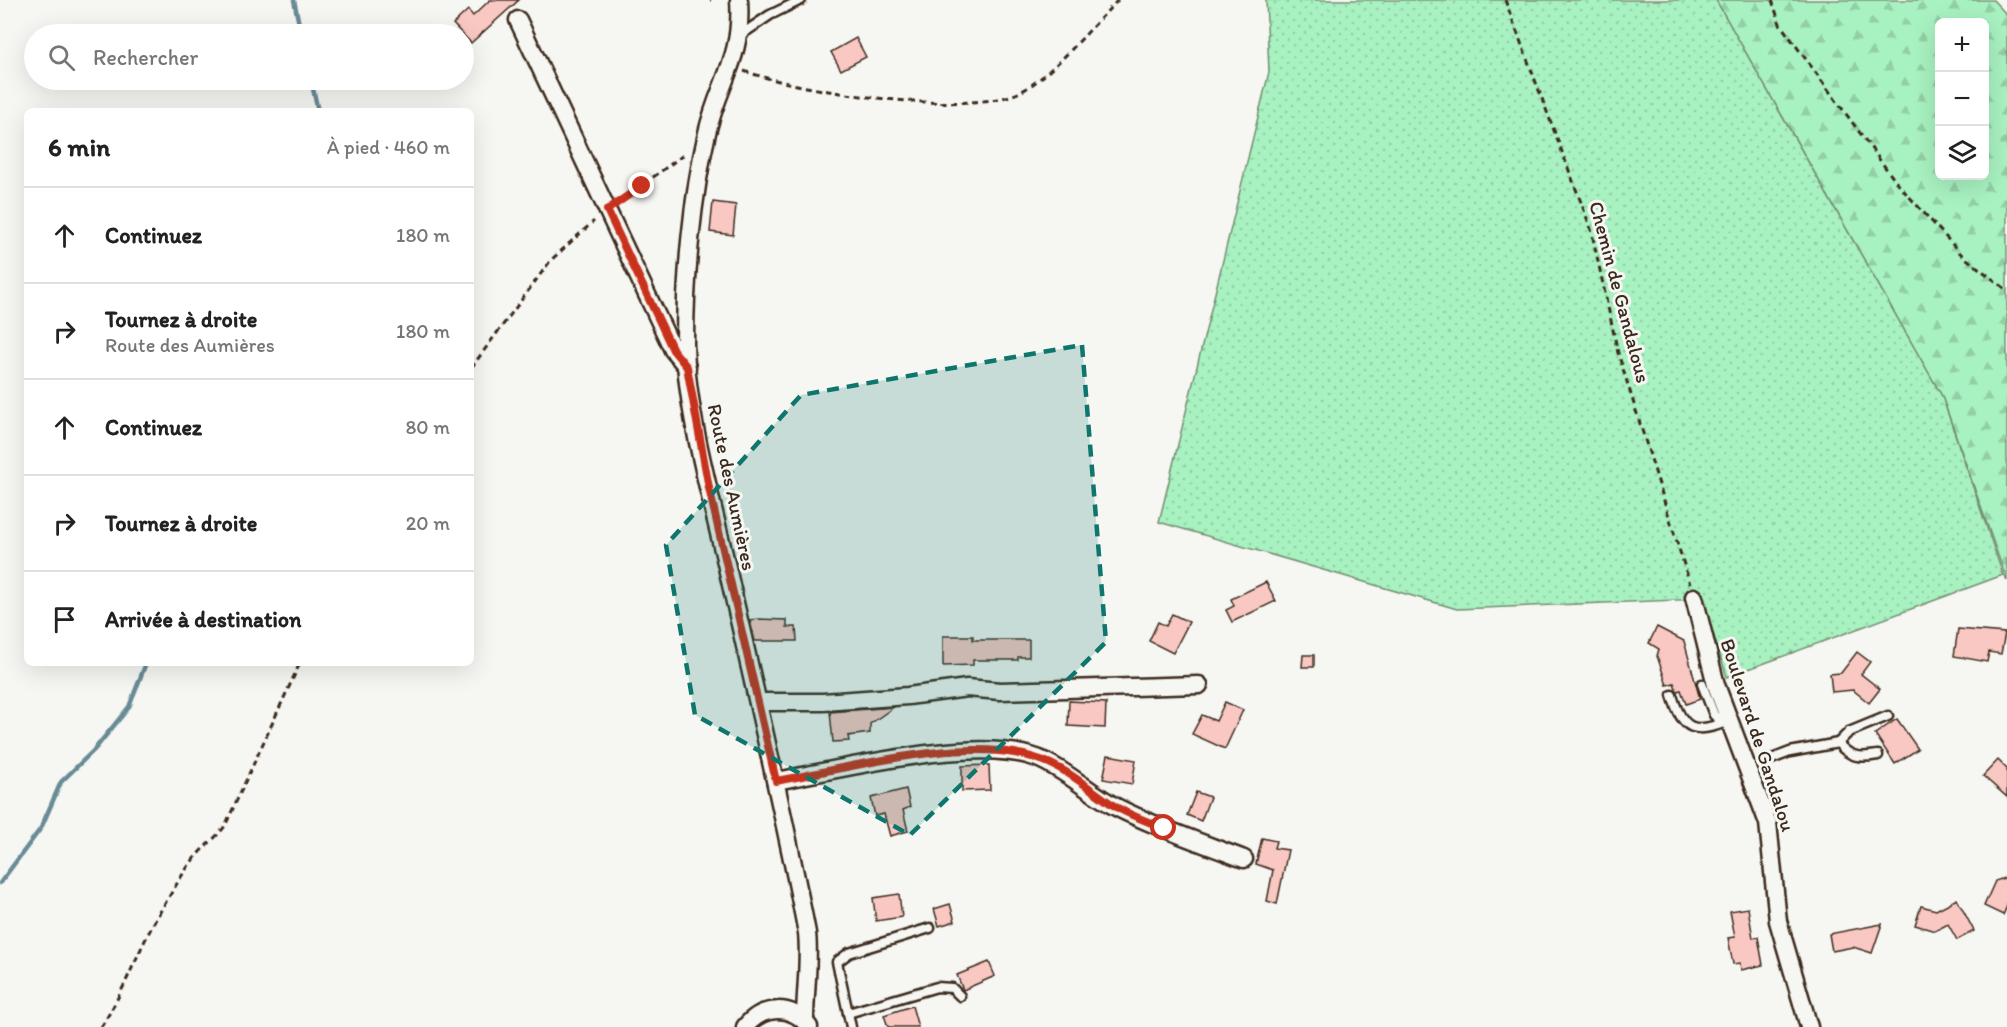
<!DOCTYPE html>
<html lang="fr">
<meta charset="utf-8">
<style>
body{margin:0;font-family:Itim,sans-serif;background:#f2f2f2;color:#222}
.controls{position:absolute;right:18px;top:18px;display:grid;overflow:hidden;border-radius:9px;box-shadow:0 6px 24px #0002}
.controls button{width:54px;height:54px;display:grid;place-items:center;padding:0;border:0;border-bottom:2px solid #e0e0e0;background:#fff;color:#222;font:30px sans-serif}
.stop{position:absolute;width:18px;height:18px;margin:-14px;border:4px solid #c8321e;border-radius:50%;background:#fff}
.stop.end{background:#c8321e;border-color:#fff;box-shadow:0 2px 6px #0008}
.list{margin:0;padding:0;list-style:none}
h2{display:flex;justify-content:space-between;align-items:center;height:78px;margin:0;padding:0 24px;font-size:26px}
h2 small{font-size:20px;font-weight:400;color:#767676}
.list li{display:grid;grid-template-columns:39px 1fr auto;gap:18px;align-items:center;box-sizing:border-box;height:96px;padding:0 24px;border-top:2px solid #e0e0e0}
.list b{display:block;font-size:22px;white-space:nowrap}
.list p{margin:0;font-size:20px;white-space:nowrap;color:#767676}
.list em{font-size:20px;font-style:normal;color:#767676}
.icon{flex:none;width:33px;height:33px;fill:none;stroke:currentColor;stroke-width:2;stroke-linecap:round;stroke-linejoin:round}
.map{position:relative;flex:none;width:2007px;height:1027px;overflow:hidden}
.search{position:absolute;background:#fff;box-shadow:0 6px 24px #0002;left:24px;top:24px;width:450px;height:66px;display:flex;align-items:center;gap:15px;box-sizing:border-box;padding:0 21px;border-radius:33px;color:#767676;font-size:22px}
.panel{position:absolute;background:#fff;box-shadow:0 6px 24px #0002;left:24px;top:108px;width:450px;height:558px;border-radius:9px}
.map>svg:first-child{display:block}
</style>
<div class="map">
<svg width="2007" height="1027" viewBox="0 0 2007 1027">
<defs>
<pattern id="grass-dots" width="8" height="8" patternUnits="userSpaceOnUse" patternTransform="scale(1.5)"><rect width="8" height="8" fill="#a8f1c0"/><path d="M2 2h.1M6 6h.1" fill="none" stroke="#92cfa5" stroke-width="1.8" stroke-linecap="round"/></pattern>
<pattern id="forest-firs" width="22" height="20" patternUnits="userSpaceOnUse" patternTransform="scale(1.5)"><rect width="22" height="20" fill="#a8f1c0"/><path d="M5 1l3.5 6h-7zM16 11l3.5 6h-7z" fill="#92cfa5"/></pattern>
</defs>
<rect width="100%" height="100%" fill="#f6f6f2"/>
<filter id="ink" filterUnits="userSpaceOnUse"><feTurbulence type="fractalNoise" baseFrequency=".0167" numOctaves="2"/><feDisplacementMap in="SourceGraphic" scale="12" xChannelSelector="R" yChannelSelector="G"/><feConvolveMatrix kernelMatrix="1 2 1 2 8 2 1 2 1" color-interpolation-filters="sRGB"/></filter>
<g filter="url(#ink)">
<polygon fill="url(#grass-dots)" stroke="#728e6f" stroke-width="1.5" points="1266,0 1716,0 1942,396 2003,575 1727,677 1702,599 1457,609 1159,522 1269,72"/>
<path fill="url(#forest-firs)" stroke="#728e6f" stroke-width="1.5" fill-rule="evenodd" d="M1716 0H1993L2007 15V581L1942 396ZM1940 22H1984V176H1940Z"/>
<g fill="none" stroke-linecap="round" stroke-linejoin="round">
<g stroke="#678b96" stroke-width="4.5">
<polyline points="294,0 301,34"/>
<polyline points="311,80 318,111"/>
<polyline points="0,883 41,828 61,782 94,750 129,707 146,663"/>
</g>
</g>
<g fill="#f9c8c2" stroke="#3b2a1e" stroke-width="1.5">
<polygon points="490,0 519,0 471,43 453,24 468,10 473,16"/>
<polygon points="856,38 866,57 841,70 831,52"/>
<polygon points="713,202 736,205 733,235 710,232"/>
<polygon points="1266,582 1276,601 1232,622 1226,610 1234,606 1231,599"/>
<polygon points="1172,614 1189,622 1173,653 1149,641 1158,622 1166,626"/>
<polygon points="758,619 787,620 787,627 796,627 797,641 755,641 750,621"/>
<polygon points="1657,627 1684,641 1700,699 1686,704 1681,690 1677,691 1674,683 1667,685 1657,656 1659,649 1649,643"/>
<polygon points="1958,629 2005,633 2001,654 1989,652 1987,662 1954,656"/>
<polygon points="943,636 973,636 973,640 1029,640 1029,657 1018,657 1018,660 973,660 973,665 943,666"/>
<polygon points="1857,652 1870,662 1861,674 1880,689 1869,703 1853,690 1832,692 1830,674 1841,673"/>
<polygon points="1303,655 1314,655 1314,667 1302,667"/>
<polygon points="1069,701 1106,703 1105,728 1068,726"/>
<polygon points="1225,702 1243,710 1225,749 1192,734 1202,715 1216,721"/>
<polygon points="894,707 870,724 870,733 848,736 849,741 833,742 830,712"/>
<polygon points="1897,719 1918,749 1895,764 1875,734"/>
<polygon points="1108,755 1136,760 1132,784 1103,779"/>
<polygon points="1998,760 2007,769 2007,797 1983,776"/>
<polygon points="989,765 990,790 962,791 962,766"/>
<polygon points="906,789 910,807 903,810 908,831 890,836 884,814 875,816 871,798"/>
<polygon points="1196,792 1210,797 1201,821 1187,815"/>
<polygon points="1262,838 1276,841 1274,848 1288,850 1277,904 1267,901 1273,870 1256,864"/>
<polygon points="2007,877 2007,906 2003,915 1984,906 1995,881"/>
<polygon points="899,894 902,917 876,921 873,898"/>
<polygon points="1957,899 1974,931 1957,940 1948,924 1935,931 1915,925 1921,906 1936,910"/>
<polygon points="950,904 955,921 939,926 934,909"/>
<polygon points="1748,908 1753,938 1758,937 1763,965 1741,970 1740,963 1733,964 1728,938 1735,937 1730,911"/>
<polygon points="1882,924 1872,953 1853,947 1832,951 1829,934"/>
<polygon points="989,962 995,976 963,990 957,975"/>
<polygon points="912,1006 918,1027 888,1027 884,1015"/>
</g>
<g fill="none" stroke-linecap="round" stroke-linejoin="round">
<defs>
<g id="service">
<polyline points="739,36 770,15 801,0"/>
<polyline points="1702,684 1714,715 1723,723"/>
<path d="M1672 695C1683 732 1695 734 1729 721"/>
<polyline points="1838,743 1849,732 1888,716"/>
<path d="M1764 762 1790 752 1838 743C1850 758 1860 758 1878 755"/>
<polyline points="848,1013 937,987 952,988 960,996"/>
<polyline points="851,1027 837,962 849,953 930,928"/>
</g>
<g id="minor">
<path d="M739 0C743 59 719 81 707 133 692 198 685 276 685 343 686 410 711 497 726 563 754 686 783 809 807 933 810 962 805 991 805 1021"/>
<polyline points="518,20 673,350 687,367"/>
<polyline points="1694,597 1716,685 1768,823 1778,921 1809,1027"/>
<polyline points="758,702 823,702 908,696 967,688 1000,691 1199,685"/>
<path d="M776 781C843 769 975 735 1037 758 1067 770 1090 794 1118 808 1158 828 1202 843 1244 859"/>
<path d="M745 1027C763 1005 792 1004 809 1027"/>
</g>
</defs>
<use href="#service" stroke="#3b2a1e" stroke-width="13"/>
<use href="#minor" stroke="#3b2a1e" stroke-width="21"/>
<g stroke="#3b2a1e" stroke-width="3" stroke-dasharray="6 4.5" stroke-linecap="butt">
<polyline points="710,0 711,0"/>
<polyline points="1505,0 1591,229 1618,353 1690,584"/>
<polyline points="1772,0 1780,24 1896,182 1963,256 2007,290"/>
<path d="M744 71C800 91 964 117 1018 93 1050 78 1092 26 1118 0"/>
<polyline points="619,202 686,153"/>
<polyline points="471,368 551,260 594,221"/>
<path d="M101 1027C126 989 139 946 163 907 174 889 185 868 199 853 208 843 217 837 225 826L300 663"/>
</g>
<use href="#service" stroke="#f6f6f2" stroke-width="8"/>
<use href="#minor" stroke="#f6f6f2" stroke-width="16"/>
</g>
</g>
<g fill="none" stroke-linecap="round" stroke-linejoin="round" filter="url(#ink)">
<path stroke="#c8321e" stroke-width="8" d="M642 186 607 210 673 350 687 367 709 488 776 781C850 768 963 735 1035 758 1064 766 1089 789 1113 805 1128 815 1147 821 1164 828"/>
</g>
<path fill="#0f766e" fill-opacity="0.2" stroke="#0f766e" stroke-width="4.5" stroke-dasharray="12 8" stroke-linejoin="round" d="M1082 345 1106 642 910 835 695 715 666 545 801 395Z"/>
<g text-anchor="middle" stroke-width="6" stroke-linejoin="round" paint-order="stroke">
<g font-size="20" fill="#3b2a1e" stroke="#f6f6f2">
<text transform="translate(1620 292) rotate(75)" y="7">Chemin de Gandalous</text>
<text transform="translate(732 487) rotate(78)" y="7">Route des Aumières</text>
<text transform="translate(1758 735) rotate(72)" y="7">Boulevard de Gandalou</text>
</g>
</g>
</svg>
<div class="controls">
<button>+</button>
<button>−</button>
<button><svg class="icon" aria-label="layers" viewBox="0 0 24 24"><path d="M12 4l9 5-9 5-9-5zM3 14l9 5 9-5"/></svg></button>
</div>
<div class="stop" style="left:1164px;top:828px"></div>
<div class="stop end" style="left:642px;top:186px"></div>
<div class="search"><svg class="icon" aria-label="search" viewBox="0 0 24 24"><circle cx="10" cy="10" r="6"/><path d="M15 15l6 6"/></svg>Rechercher</div>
<section class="panel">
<h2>6 min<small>À pied · 460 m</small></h2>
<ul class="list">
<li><svg class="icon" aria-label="ahead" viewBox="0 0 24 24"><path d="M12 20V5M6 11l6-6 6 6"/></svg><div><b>Continuez</b></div><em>180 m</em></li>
<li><svg class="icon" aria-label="right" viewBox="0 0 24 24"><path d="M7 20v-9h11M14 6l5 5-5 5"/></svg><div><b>Tournez à droite</b><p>Route des Aumières</p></div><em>180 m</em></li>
<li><svg class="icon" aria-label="ahead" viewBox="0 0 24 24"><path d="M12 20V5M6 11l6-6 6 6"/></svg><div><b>Continuez</b></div><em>80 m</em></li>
<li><svg class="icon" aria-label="right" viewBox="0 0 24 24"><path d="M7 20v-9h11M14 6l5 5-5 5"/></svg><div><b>Tournez à droite</b></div><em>20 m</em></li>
<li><svg class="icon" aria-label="arrive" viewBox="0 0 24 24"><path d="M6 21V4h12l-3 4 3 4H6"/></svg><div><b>Arrivée à destination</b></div></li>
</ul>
</section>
</div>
